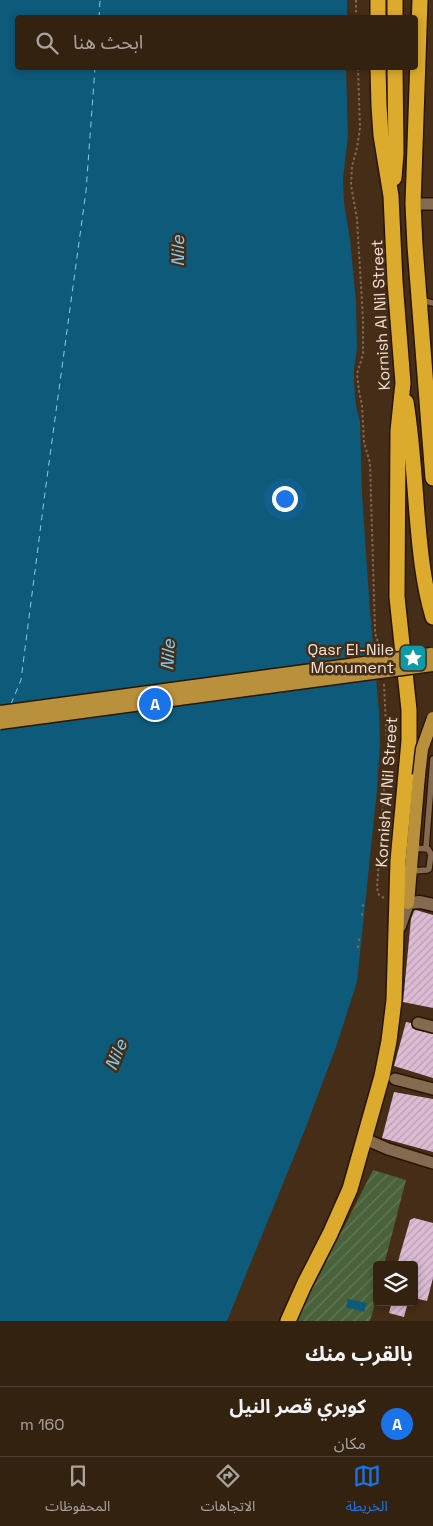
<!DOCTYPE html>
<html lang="ar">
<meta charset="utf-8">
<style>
body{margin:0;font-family:"Space Grotesk","Noto Sans Arabic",sans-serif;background:#3f2f1f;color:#f1f3f6;direction:rtl}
.controls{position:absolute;right:15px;bottom:15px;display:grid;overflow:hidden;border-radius:5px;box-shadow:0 2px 8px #0003}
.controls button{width:45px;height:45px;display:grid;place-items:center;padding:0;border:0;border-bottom:1px solid #4e3f31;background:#342211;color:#f1f3f6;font:25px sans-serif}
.you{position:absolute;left:284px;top:498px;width:18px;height:18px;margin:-12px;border:4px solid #fff;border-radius:50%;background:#1a73e8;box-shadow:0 0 0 8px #1a73e833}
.badge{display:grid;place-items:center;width:32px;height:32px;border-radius:50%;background:#1a73e8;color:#fff;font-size:16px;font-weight:700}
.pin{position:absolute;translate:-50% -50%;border:2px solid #fff;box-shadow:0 1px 5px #0006}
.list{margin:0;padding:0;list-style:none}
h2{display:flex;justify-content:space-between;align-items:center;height:65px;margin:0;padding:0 20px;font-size:21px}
h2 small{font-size:16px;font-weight:400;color:#a9a49f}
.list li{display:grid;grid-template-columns:32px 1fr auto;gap:15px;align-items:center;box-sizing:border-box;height:70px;padding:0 20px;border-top:1px solid #4e3f31}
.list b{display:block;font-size:19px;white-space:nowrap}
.list p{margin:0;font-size:16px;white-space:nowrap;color:#a9a49f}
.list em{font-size:16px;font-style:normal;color:#a9a49f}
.icon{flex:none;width:28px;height:28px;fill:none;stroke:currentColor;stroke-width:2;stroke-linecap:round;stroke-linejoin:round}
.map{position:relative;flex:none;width:433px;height:1321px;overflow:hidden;direction:ltr}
.search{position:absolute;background:#342211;box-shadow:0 2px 8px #0003;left:15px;right:15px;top:15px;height:55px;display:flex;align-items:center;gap:12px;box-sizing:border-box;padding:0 18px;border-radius:5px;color:#a9a49f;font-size:19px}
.sheet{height:135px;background:#342211}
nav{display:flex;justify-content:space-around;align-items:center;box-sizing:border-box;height:70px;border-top:1px solid #4e3f31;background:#342211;font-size:14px;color:#a9a49f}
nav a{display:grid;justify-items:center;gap:2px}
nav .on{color:#1a73e8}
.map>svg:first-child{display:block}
</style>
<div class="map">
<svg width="433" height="1321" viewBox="0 0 433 1321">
<defs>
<pattern id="garden-furrows" width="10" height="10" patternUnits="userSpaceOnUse" patternTransform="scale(1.25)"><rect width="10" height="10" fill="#4a623b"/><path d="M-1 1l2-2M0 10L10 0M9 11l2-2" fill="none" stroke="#657856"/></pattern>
<pattern id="building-hatch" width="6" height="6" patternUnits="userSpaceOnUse" patternTransform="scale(1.25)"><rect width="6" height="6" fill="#dcbcd4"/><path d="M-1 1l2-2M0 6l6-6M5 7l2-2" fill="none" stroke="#b79eaf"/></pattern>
</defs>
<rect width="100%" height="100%" fill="#452d17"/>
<polygon fill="url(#garden-furrows)" points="373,1170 406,1180 384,1265 377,1265 377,1296 370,1321 296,1321"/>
<g fill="#0e5a7a">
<polygon points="0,0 347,0 347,17 18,18 18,68 346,68 348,136 343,179 344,203 350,239 356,302 357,348 354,369 354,383 356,406 360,422 362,494 370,611 379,711 380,743 377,790 357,982 336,1047 304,1132 227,1321 0,1321"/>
<polygon points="348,1299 367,1303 364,1312 346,1307"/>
</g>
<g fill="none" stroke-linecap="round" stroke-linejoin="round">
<g stroke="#82cdf3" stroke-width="1" stroke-dasharray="6 5" stroke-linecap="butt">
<polyline points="99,18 100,0"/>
<polyline points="11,704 21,680 46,485 86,191 95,68"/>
</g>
</g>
<g fill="url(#building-hatch)">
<polygon points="416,910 433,915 433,1008 403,1002 411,919 414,911"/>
<polygon points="406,1022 411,1023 412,1028 416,1030 433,1034 433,1078 394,1066"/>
<polygon points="394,1092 433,1099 433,1152 382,1138"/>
<polygon points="414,1218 433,1223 433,1278 427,1301 414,1298 414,1265 397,1265 410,1220"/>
<polygon points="392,1302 408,1302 404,1317 389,1313"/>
</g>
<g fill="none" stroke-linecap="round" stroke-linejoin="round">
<defs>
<g id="lane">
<polyline points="421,300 433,303"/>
<polyline points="426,848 433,759"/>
<polyline points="412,871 427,870 429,869 431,854 428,849 413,848"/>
</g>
<g id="street">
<polyline points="413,204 433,204"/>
<polyline points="418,1023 433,1027"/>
<polyline points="395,1079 433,1089"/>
<polyline points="365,1139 388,1149 433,1163"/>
</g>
<polyline id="secondary" points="400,926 408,903 420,902 433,905"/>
<polyline id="primary" points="408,903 419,775"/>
<g id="highway">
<polyline points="378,0 378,18"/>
<polyline points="395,0 395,18"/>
<polyline points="420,0 413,204 415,246 433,478"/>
<polyline points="394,178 396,153 395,68"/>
<path d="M406 402C412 439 414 476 417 514 420 549 423 583 433 617"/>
<polyline points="288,1321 304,1285 330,1234 350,1189 382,1076 389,1041 394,1000 398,861 409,741 409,710 397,597 398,431 403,383 395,282 391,196 381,135 379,106 378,68"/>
</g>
</defs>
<use href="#lane" stroke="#2b1501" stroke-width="8"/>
<use href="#street" stroke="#2b1501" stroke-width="14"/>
<use href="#secondary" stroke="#2b1501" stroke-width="15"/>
<use href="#primary" stroke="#2b1501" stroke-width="15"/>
<use href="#highway" stroke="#2b1501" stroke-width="18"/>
<g stroke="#7f6a57" stroke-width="2" stroke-dasharray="2.5 2.5" stroke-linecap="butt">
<polyline points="356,0 356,18"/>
<polyline points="358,68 360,128 357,148 352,166 351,185 357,219 363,319 363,354 357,374 359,391 362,405 364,442 370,463 375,631 376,637 381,649"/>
<polyline points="384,898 379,895 377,888 387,745 384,684"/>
<polyline points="362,905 364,906"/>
<polyline points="361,914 364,915"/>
<polyline points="358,939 361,942"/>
<polyline points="357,946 360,948"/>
</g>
<use href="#lane" stroke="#856a52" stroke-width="5.5"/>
<use href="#street" stroke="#856a52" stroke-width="11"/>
<use href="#secondary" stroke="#856a52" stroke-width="12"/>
<use href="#primary" stroke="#b9913c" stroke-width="12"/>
<use href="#highway" stroke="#dcab2d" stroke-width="15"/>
<defs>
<g id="primary-bridge">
<polyline points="0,712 431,654"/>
<polyline points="0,723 433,665"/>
<polyline points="419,775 422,749 433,718"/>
</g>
</defs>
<use href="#primary-bridge" stroke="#2b1501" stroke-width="15" stroke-linecap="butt"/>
<use href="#primary-bridge" stroke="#b9913c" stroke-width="12"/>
</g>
<defs>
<symbol id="sight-square" viewBox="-11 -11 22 22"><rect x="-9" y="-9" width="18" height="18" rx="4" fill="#0f9aa8" stroke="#452d17"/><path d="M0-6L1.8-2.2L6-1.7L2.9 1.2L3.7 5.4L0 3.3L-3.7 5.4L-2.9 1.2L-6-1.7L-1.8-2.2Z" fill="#fff"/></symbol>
</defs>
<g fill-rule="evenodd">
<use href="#sight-square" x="397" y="642" width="32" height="32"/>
</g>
<g text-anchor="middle" stroke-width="5" stroke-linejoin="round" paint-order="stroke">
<g font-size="16" fill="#f1e1d4" stroke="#452d17">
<text transform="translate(380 315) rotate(-93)" y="6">Kornish Al Nil Street</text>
<text transform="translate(386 792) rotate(-86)" y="6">Kornish Al Nil Street</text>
</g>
<g font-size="16" fill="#f1e1d4" stroke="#452d17" text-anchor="end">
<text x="394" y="655">Qasr El-Nile<tspan x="394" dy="18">Monument</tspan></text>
</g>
<g font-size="18" font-style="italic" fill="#82cdf3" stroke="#452d17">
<text transform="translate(178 251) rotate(-90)" y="6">Nile</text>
<text transform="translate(168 655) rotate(-86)" y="6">Nile</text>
<text transform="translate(116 1055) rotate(-68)" y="6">Nile</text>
</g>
</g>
</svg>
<div class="controls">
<button><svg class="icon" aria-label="layers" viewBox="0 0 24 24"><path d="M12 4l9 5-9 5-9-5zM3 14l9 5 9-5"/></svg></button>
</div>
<div class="you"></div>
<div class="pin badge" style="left:155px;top:704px">A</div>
<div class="search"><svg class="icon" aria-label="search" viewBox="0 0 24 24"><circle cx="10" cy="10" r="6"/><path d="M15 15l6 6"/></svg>ابحث هنا</div>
</div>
<section class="sheet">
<h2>بالقرب منك<small></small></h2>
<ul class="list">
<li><span class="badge">A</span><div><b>كوبري قصر النيل</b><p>مكان</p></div><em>160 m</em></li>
</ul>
</section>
<nav>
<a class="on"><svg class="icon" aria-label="map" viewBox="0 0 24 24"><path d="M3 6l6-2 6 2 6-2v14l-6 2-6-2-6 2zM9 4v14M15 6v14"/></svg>الخريطة</a>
<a><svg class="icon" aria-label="directions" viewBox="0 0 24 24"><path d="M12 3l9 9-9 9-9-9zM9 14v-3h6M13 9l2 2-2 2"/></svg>الاتجاهات</a>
<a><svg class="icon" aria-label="saved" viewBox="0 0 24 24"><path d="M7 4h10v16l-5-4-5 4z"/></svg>المحفوظات</a>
</nav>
